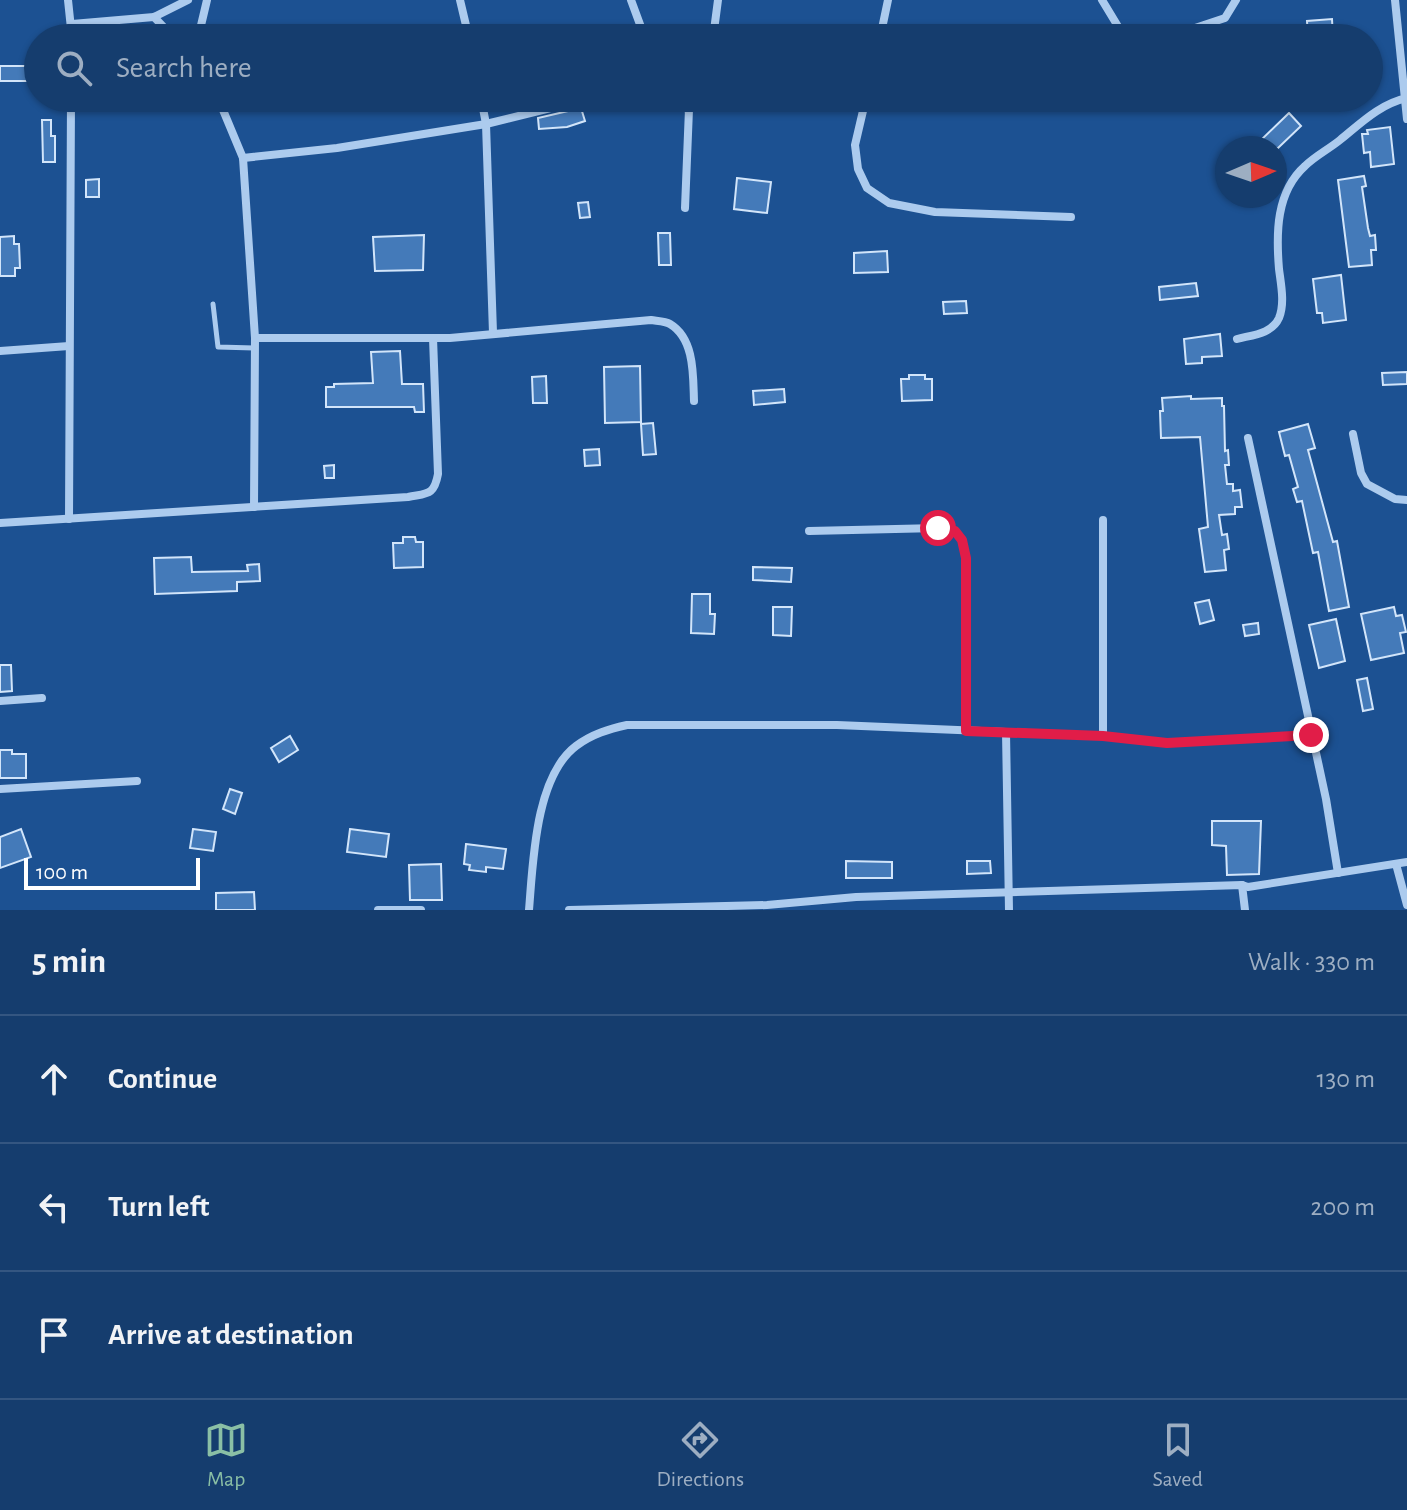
<!DOCTYPE html>
<meta charset="utf-8">
<style>
body{margin:0;font-family:"Alegreya Sans",sans-serif;background:#1e4473;color:#f1f3f6}
.compass{position:absolute;left:1215px;top:136px;width:72px;height:72px;border-radius:50%;background:#153d6e;box-shadow:0 2px 6px #0004;rotate:88deg}
.scale{position:absolute;left:24px;bottom:20px;width:176px;box-sizing:border-box;padding-left:8px;border:4px solid #fff;border-top:0;font-size:22px;line-height:28px;white-space:nowrap;color:#fff;-webkit-text-stroke:6px #1c5192;paint-order:stroke}
.stop{position:absolute;width:24px;height:24px;margin:-18px;border:6px solid #e11d48;border-radius:50%;background:#fff}
.stop.end{background:#e11d48;border-color:#fff;box-shadow:0 2px 8px #0008}
.list{margin:0;padding:0;list-style:none}
h2{display:flex;justify-content:space-between;align-items:center;height:104px;margin:0;padding:0 32px;font-size:34px}
h2 small{font-size:26px;font-weight:400;color:#9daec2}
.list li{display:grid;grid-template-columns:52px 1fr auto;gap:24px;align-items:center;box-sizing:border-box;height:128px;padding:0 32px;border-top:2px solid #345681}
.list b{display:block;font-size:30px;white-space:nowrap}
.list em{font-size:26px;font-style:normal;color:#9daec2}
.icon{flex:none;width:44px;height:44px;fill:none;stroke:currentColor;stroke-width:2;stroke-linecap:round;stroke-linejoin:round}
.map{position:relative;flex:none;width:1407px;height:910px;overflow:hidden}
.search{position:absolute;background:#153d6e;box-shadow:0 2px 6px #0004;left:24px;right:24px;top:24px;height:88px;display:flex;align-items:center;gap:20px;box-sizing:border-box;padding:0 28px;border-radius:44px;color:#9daec2;font-size:30px}
.sheet{height:488px;background:#153d6e}
nav{display:flex;justify-content:space-around;align-items:center;box-sizing:border-box;height:112px;border-top:2px solid #345681;background:#153d6e;font-size:22px;color:#9daec2}
nav a{display:grid;justify-items:center;gap:4px}
nav .on{color:#8abfa5}
.map>svg:first-child{display:block}
</style>
<div class="map">
<svg width="1407" height="910" viewBox="0 0 1407 910">
<rect width="100%" height="100%" fill="#1c5192"/>
<g fill="#447ab9" stroke="#d2e5fa" stroke-width="2">
<polygon points="1332,19 1333,38 1308,38 1307,21"/>
<rect x="0" y="66" width="31" height="15"/>
<polygon points="1129,98 1153,98 1154,110 1128,111"/>
<polygon points="581,108 585,121 567,127 539,129 538,118"/>
<polygon points="1289,113 1301,126 1278,148 1266,148 1260,141"/>
<polygon points="42,120 51,120 51,136 55,136 55,162 43,162"/>
<polygon points="1390,127 1394,164 1371,167 1370,152 1364,153 1362,134 1368,134 1367,130"/>
<polygon points="1364,176 1366,186 1362,187 1368,228 1370,236 1375,235 1376,250 1371,250 1372,265 1349,267 1338,180"/>
<polygon points="737,178 771,182 767,213 734,209"/>
<polygon points="99,179 99,197 86,197 86,180"/>
<polygon points="588,202 590,217 580,218 578,203"/>
<polygon points="658,233 670,233 671,265 659,265"/>
<polygon points="424,235 423,270 375,271 373,237"/>
<polygon points="14,236 14,244 19,244 20,268 15,268 15,276 0,276 0,237"/>
<polygon points="887,251 888,272 854,273 854,253"/>
<polygon points="1341,275 1346,320 1323,323 1322,313 1317,313 1313,279"/>
<polygon points="1196,283 1198,296 1160,300 1159,287"/>
<polygon points="966,301 967,313 944,314 943,302"/>
<polygon points="1220,334 1222,356 1202,357 1202,363 1186,364 1184,339"/>
<polygon points="400,351 402,384 423,384 424,412 415,412 414,407 326,407 326,387 334,387 334,384 373,383 371,352"/>
<polygon points="640,366 641,422 605,423 604,367"/>
<polygon points="1407,372 1407,384 1383,385 1382,373"/>
<polygon points="909,375 925,375 925,379 932,379 932,400 902,401 901,379 909,379"/>
<polygon points="546,376 547,403 533,403 532,377"/>
<polygon points="784,389 785,402 754,405 753,391"/>
<polygon points="1191,396 1191,399 1222,398 1222,406 1224,406 1225,451 1228,450 1229,465 1225,465 1227,484 1233,484 1233,491 1240,490 1242,507 1235,507 1235,514 1219,515 1222,535 1227,534 1229,549 1224,550 1226,570 1205,572 1199,529 1208,527 1200,437 1161,438 1160,411 1163,411 1162,398"/>
<polygon points="653,423 656,454 643,455 641,424"/>
<polygon points="1308,424 1315,448 1308,450 1333,542 1337,541 1349,607 1329,611 1318,552 1313,553 1302,501 1297,502 1293,489 1298,487 1289,455 1285,456 1279,432"/>
<polygon points="599,449 600,465 585,466 584,450"/>
<polygon points="334,465 334,478 325,478 324,466"/>
<polygon points="403,537 415,537 416,542 423,542 423,567 394,568 393,543 403,543"/>
<polygon points="191,557 192,572 248,571 247,565 259,564 260,581 237,582 237,591 155,594 154,558"/>
<polygon points="753,567 792,568 791,582 753,580"/>
<polygon points="692,594 710,594 710,614 715,614 714,634 691,633"/>
<polygon points="1209,600 1214,620 1200,624 1195,603"/>
<polygon points="773,607 792,607 791,636 773,635"/>
<polygon points="1394,607 1396,616 1402,615 1406,632 1400,633 1404,653 1371,660 1361,614"/>
<polygon points="1336,619 1345,661 1319,668 1309,625"/>
<polygon points="1258,623 1259,634 1245,636 1243,625"/>
<polygon points="0,665 11,665 12,691 0,692"/>
<polygon points="1367,678 1373,709 1363,711 1357,680"/>
<polygon points="290,736 298,750 279,762 271,748"/>
<polygon points="0,750 12,750 12,754 26,754 26,778 0,778"/>
<polygon points="230,789 242,793 235,814 223,809"/>
<polygon points="1212,821 1261,821 1259,874 1227,875 1226,846 1212,845"/>
<polygon points="21,829 31,857 0,868 0,837"/>
<polygon points="193,829 216,832 213,851 190,848"/>
<polygon points="350,829 389,834 386,857 347,852"/>
<polygon points="466,844 506,849 503,869 486,867 486,872 469,870 470,865 464,864"/>
<polygon points="846,861 892,862 892,878 846,878"/>
<polygon points="967,861 990,861 991,873 967,874"/>
<polygon points="441,864 442,900 410,900 409,865"/>
<polygon points="254,892 255,910 216,910 216,893"/>
</g>
<g fill="none" stroke-linecap="round" stroke-linejoin="round">
<polyline stroke="#accbee" stroke-width="5" points="213,304 218,347 254,348"/>
<g stroke="#accbee" stroke-width="8">
<polyline points="68,0 72,38"/>
<polyline points="460,0 469,38"/>
<polyline points="631,0 645,38"/>
<polyline points="1102,0 1122,33"/>
<polyline points="1395,0 1407,119"/>
<polyline points="154,17 174,38"/>
<polyline points="72,24 154,17 188,0"/>
<polyline points="198,38 207,0"/>
<polyline points="713,38 718,0"/>
<polyline points="880,38 888,0"/>
<polyline points="1013,38 1189,30 1225,18 1236,0"/>
<polyline points="218,98 243,158 255,338 254,507"/>
<polyline points="481,98 486,124 493,333"/>
<polyline points="672,98 677,106 689,109 698,105 703,98"/>
<polyline points="866,98 855,145 858,169 867,188 889,203 935,212 1071,217"/>
<polyline points="243,158 337,148 486,124 591,98"/>
<polyline points="685,208 689,109"/>
<path d="M255 338H450L651 320C656 321 665 321 670 324 695 339 693 376 694 401"/>
<path d="M1237 339C1252 335 1272 334 1279 318 1285 303 1281 285 1279 269 1276 233 1276 192 1305 166 1315 156 1329 149 1340 140 1361 123 1380 104 1407 98"/>
<polyline points="0,351 69,346"/>
<polyline points="1353,434 1361,473 1367,484 1395,499 1407,500"/>
<polyline points="1248,438 1326,799 1338,873"/>
<polyline points="69,519 71,98"/>
<polyline points="1103,520 1103,736"/>
<path d="M0 523 408 497C427 493 434 496 438 474L433 338"/>
<polyline points="809,531 938,528 955,531 962,540 966,558 966,731"/>
<polyline points="0,701 42,698"/>
<polyline points="1006,732 1009,910"/>
<polyline points="0,789 137,781"/>
<polyline points="1396,864 1407,905"/>
<polyline points="1242,885 1245,910"/>
<polyline points="378,910 421,910"/>
<path d="M529 910C533 863 535 777 576 746 592 734 609 729 627 725H837L1103 736 1167 743 1311 735"/>
<polyline points="569,910 767,905 856,897 1242,885 1248,887 1407,862"/>
</g>
</g>
<g fill="none" stroke-linecap="round" stroke-linejoin="round">
<polyline stroke="#e11d48" stroke-width="10" points="938,528 955,531 962,540 966,558 966,731 1103,736 1167,743 1311,735"/>
</g>
</svg>
<svg class="compass" viewBox="-18 -18 36 36"><path d="M0-13l5 13h-10z" fill="#e53935"/><path d="M0 13l5-13h-10z" fill="#9daec2"/></svg>
<div class="scale">100 m</div>
<div class="stop" style="left:938px;top:528px"></div>
<div class="stop end" style="left:1311px;top:735px"></div>
<div class="search"><svg class="icon" aria-label="search" viewBox="0 0 24 24"><circle cx="10" cy="10" r="6"/><path d="M15 15l6 6"/></svg>Search here</div>
</div>
<section class="sheet">
<h2>5 min<small>Walk · 330 m</small></h2>
<ul class="list">
<li><svg class="icon" aria-label="ahead" viewBox="0 0 24 24"><path d="M12 20V5M6 11l6-6 6 6"/></svg><div><b>Continue</b></div><em>130 m</em></li>
<li><svg class="icon" aria-label="left" viewBox="0 0 24 24"><path d="M17 20v-9H6M10 6l-5 5 5 5"/></svg><div><b>Turn left</b></div><em>200 m</em></li>
<li><svg class="icon" aria-label="arrive" viewBox="0 0 24 24"><path d="M6 21V4h12l-3 4 3 4H6"/></svg><div><b>Arrive at destination</b></div></li>
</ul>
</section>
<nav>
<a class="on"><svg class="icon" aria-label="map" viewBox="0 0 24 24"><path d="M3 6l6-2 6 2 6-2v14l-6 2-6-2-6 2zM9 4v14M15 6v14"/></svg>Map</a>
<a><svg class="icon" aria-label="directions" viewBox="0 0 24 24"><path d="M12 3l9 9-9 9-9-9zM9 14v-3h6M13 9l2 2-2 2"/></svg>Directions</a>
<a><svg class="icon" aria-label="saved" viewBox="0 0 24 24"><path d="M7 4h10v16l-5-4-5 4z"/></svg>Saved</a>
</nav>
